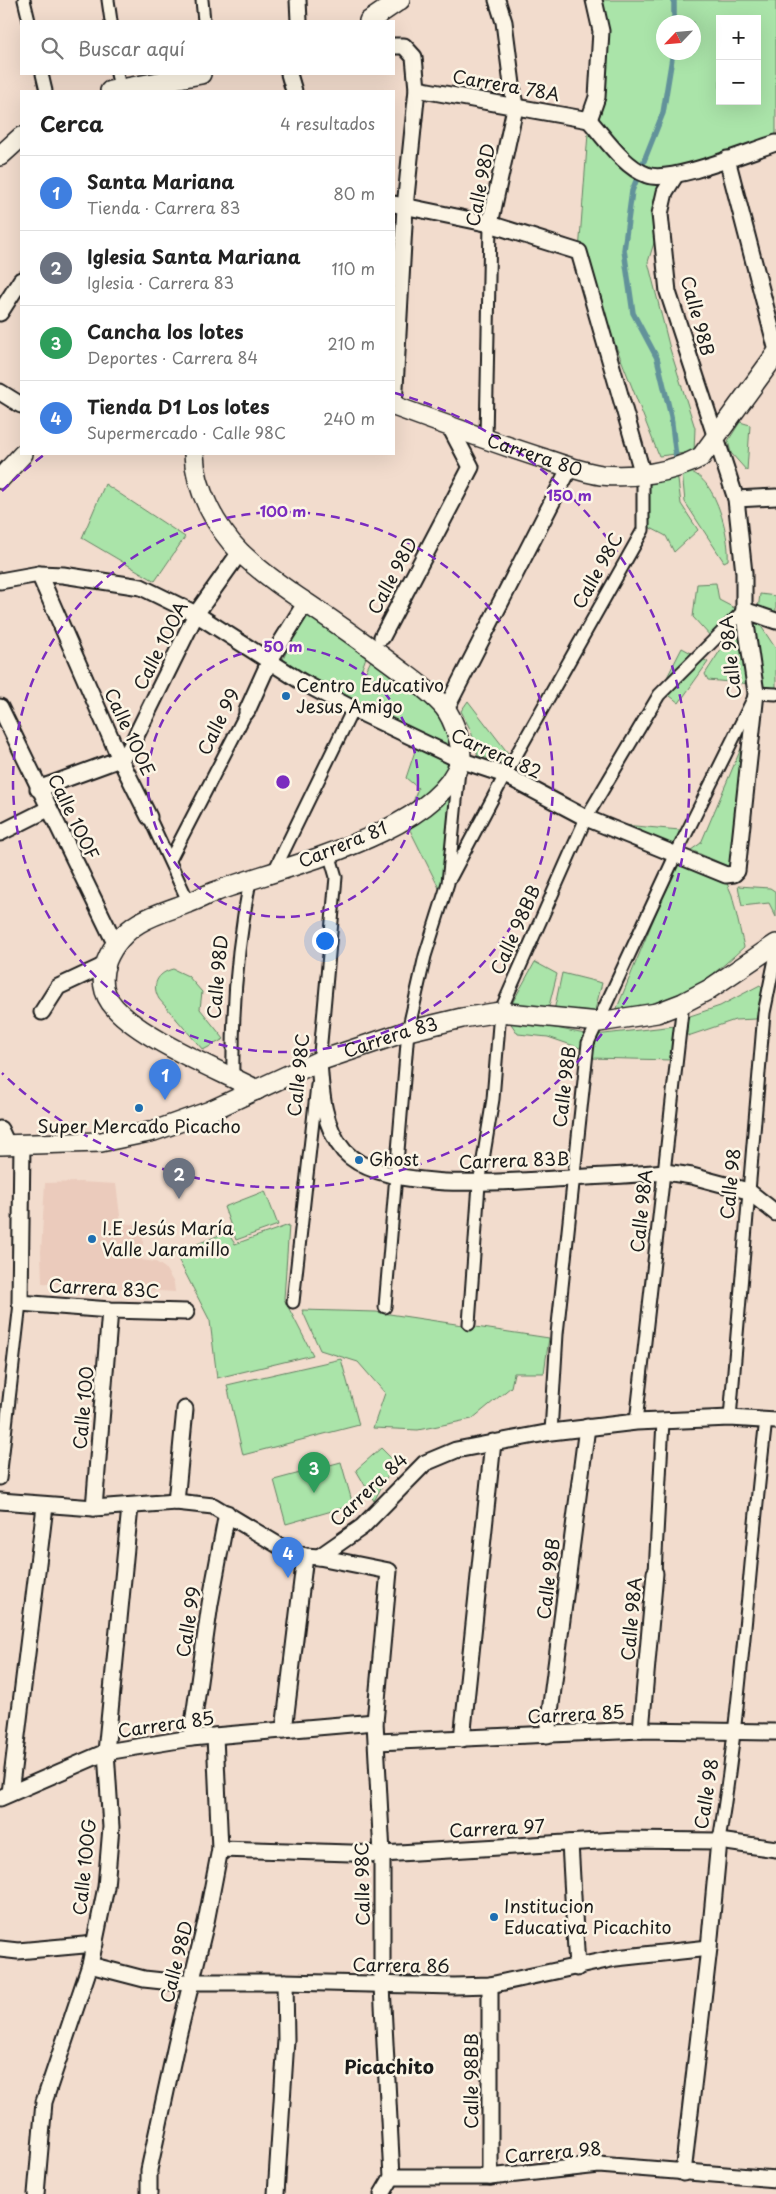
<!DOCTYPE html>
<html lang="es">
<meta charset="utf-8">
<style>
body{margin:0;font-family:"Playpen Sans",sans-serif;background:#f2f2f2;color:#222}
.controls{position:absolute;right:15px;top:15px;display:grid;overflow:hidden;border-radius:0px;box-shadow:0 5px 20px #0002}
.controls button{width:45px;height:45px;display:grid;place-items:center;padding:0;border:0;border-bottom:1px solid #e0e0e0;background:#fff;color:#222;font:25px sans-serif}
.compass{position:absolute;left:656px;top:15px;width:45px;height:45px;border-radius:50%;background:#fff;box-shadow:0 5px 20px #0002;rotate:244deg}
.you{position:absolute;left:324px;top:940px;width:18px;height:18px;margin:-12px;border:4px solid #fff;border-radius:50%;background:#1a73e8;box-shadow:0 0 0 8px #1a73e833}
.badge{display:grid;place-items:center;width:32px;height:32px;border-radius:50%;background:#111827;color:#fff;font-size:16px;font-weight:700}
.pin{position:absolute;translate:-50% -41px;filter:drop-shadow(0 1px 2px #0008)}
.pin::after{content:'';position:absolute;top:26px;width:18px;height:15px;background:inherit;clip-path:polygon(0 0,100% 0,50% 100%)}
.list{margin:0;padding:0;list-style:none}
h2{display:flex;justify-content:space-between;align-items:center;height:65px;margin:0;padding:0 20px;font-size:21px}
h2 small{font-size:16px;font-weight:400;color:#767676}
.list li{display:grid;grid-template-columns:32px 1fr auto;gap:15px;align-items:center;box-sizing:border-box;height:75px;padding:0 20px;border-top:1px solid #e0e0e0}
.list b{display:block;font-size:19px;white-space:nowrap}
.list p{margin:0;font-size:16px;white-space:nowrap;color:#767676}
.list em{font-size:16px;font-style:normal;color:#767676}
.icon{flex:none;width:28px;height:28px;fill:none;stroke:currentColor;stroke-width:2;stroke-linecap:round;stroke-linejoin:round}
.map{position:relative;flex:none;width:776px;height:2194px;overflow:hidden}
.search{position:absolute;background:#fff;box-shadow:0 5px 20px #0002;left:20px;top:20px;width:375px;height:55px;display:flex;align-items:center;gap:12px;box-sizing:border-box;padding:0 18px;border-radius:0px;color:#767676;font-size:19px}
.panel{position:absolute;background:#fff;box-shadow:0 5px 20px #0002;left:20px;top:90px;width:375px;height:365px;border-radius:0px}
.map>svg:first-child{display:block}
</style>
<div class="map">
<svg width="776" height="2194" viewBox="0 0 776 2194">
<rect width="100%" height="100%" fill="#f2dccd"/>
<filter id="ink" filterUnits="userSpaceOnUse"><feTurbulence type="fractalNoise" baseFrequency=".02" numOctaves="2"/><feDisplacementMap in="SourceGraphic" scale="10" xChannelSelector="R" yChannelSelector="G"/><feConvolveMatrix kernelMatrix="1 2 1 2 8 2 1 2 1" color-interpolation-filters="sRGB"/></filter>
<g filter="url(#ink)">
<polygon fill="#ebcbbc" points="80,1182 116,1184 121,1223 144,1225 142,1260 156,1262 165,1268 174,1283 175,1292 42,1283 41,1252 45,1183"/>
<g fill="#aae4a9" stroke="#638062" fill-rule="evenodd">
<path d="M602 0H776V143L675 176 648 262 670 349 695 428 694 452 659 456 579 252 589 120 607 32ZM720 19H757V101H720ZM664 22H694V52H664Z"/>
<polygon points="740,422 750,425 747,471 731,453 728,441"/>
<path d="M682 471C714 468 730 536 728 560L724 562 685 502Z"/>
<polygon points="677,472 681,504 698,530 674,552 666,536 647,526 645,496 649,482"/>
<polygon points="105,484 185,537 155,581 82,538"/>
<polygon points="716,583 719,600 740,611 711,637 693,617 697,584"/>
<polygon points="760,594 776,596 776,616 758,610"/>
<path d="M306 608 368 652 361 671 365 673 373 656C410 685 443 703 451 753L280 666Z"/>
<polygon points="746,613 755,617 776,649 776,692 758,691"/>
<polygon points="743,615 751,684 708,680 705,674"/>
<polygon points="682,648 708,662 679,703 661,689"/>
<polygon points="468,701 508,753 502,762 478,756 471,731 461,711"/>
<polygon points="745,739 730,867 691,850 701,843"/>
<polygon points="417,745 453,761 444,785 411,808 418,788 406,778"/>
<polygon points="452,783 442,880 439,888 406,822"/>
<polygon points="624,825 680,830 673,850 621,828"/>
<path d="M677 862 726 881 732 895 744 947C699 988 677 1005 615 1013Z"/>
<polygon points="738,886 770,888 776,892 776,917 769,903 742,906"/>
<polygon points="535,962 557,974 548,1010 510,1007"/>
<path d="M173 969 188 976 202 992 200 1009 224 1039 203 1050 159 999C151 985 157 973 173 969Z"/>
<polygon points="562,973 602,983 594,1014 554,1011"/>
<polygon points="760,985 766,993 756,1019 735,1020 688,1036 687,1017 720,1006"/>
<polygon points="507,1018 585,1034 583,1049 548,1037 518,1034"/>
<polygon points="675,1026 672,1060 590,1058 595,1035"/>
<polygon points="265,1191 278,1225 236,1240 224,1207"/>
<polygon points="289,1225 284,1299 313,1355 217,1378 210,1321 175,1253 227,1232 235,1244"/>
<polygon points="302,1310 376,1312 549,1338 544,1373 514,1373 511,1387 472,1419 418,1430 373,1428 385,1393 358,1362 320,1350"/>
<polygon points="341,1359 359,1425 243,1455 227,1385"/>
<polygon points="381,1448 395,1462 374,1501 356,1470"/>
<polygon points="341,1462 353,1505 286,1524 274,1480"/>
</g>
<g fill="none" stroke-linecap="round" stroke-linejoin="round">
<g stroke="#62929a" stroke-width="5.5">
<polyline points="674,22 674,0"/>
<polyline points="673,52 663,113 632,191 624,250 633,313 657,358 671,416 676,457"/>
</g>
<defs>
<g id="pedestrian">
<polyline points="24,0 29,21"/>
<polyline points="108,0 111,21"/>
<polyline points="202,0 204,21"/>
<polyline points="42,74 46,91"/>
<polyline points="117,74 121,91"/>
<polyline points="486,440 490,224"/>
<polyline points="149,817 189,903"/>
<polyline points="170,860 247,711"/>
<polyline points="273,873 353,709"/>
<polyline points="451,877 505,775 643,530 643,475"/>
<polyline points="319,1064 336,877 329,853"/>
<path d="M233 1078C232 1012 237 946 250 881"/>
<polyline points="293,1302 317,1085"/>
<polyline points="385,1307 408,1031 425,956 448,883 459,770"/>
<polyline points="469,1324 479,1184 493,1099 500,1012 586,818 659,695 744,610"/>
<polyline points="730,1418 764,1013 776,954"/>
<polyline points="636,1422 683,1003"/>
<polyline points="551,1432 557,1334 588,1043 676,854 756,693 776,694"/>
<polyline points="0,1479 20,1303"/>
<polyline points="655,1573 663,1421"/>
<path d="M719 1841C742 1701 749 1560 766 1420"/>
</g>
<g id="minor">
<polyline points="298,0 299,21"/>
<polyline points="394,46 404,46 414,57 417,89 405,207 394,406"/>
<polyline points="289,74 294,91"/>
<polyline points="417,89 589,120"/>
<path d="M589 120C605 138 624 167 647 175 670 184 750 151 776 143"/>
<polyline points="589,120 597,97 601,31 594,0"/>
<polyline points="727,159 776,347"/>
<polyline points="394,204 490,224 579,252 643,475"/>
<polyline points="490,224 515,108 504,22 497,0"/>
<polyline points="0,313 21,280"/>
<polyline points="0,392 21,405"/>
<polyline points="736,499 776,497"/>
<polyline points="39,574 120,759 149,817"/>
<polyline points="0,581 39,574 63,575 141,587 196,614 302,682 353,709 460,760 505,775 586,818 726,875 734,874 737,871 756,693 744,610 744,573 736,499 668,292 660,214 665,192 675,176"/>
<polyline points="744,610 776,621"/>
<polyline points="382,637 471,467 450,427"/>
<polyline points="0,707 115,943"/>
<polyline points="446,709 570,467"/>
<polyline points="247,711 270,660 306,602"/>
<polyline points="38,789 120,759 129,750 196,614 240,552"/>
<polyline points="0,833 48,809"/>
<polyline points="42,1012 58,987 105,965"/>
<path d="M319 1061C321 1092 323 1127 344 1151 384 1195 516 1181 570 1178 602 1176 633 1175 665 1172L692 1176 748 1191 776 1213"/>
<polyline points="0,1129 7,1144"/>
<polyline points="22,1144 20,1303 110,1310 186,1312"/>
<polyline points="0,1501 94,1508 176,1502 213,1506 288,1551 305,1556 319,1557 362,1527 425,1463 456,1450 551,1432 636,1422 730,1418 776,1421"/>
<polyline points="176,1502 185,1409"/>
<polyline points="94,1508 110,1310"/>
<polyline points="319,1557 389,1571 375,1722 382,1854 382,1986 392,2177 382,2194"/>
<polyline points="284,1730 305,1556"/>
<polyline points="641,1730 655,1573"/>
<polyline points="547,1735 587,1427"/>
<polyline points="191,1738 210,1604 227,1513"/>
<polyline points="462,1739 493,1442"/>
<polyline points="377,1742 641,1730 776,1732"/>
<polyline points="10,1793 45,1506"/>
<polyline points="0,1798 106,1752 191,1738 375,1722"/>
<polyline points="570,1843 577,1968"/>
<polyline points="220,1849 382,1854 616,1840 719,1841 776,1849"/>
<polyline points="0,1949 18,1951 95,1944"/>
<polyline points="90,1965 144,1979 172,1982 285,1982 454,1986 490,1985 616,1958 709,1948"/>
<polyline points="683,2173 709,1948 719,1841"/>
<polyline points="392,2177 490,2177 599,2165 776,2179"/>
<polyline points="490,2177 490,1985"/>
<polyline points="36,2194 44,2102 90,1965 106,1887 111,1827 106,1752 130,1507"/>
<polyline points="149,2194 149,2170 176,2045 206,1922 220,1849 215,1736"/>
<polyline points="276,2194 286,2040 285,1982"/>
</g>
<g id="tertiary">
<polyline points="369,21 400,0"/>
<polyline points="110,91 201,74"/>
<polyline points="0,156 21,137"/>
<path id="s1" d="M394 406C443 424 492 442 542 458 560 464 581 472 601 475 634 478 671 473 701 457L776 354"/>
<path d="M194 454C195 489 216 528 241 553 261 572 285 589 308 604 338 624 367 645 395 666 412 679 430 691 444 707 453 718 464 748 460 762 437 833 281 867 217 891 207 894 198 900 188 903 172 909 154 914 139 923 112 939 88 979 115 1008 144 1040 217 1069 257 1090"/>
<polyline points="0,479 23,454"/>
<path id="s2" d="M0 1145 101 1142 154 1131 210 1111 319 1061 408 1031 462 1018 500 1012 599 1022 657 1013 683 1003 708 990 776 944"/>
</g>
</defs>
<use href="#pedestrian" stroke="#1c1c1c" stroke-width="15"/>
<use href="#minor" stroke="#1c1c1c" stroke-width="19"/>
<use href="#tertiary" stroke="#1c1c1c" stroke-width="22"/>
<use href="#pedestrian" stroke="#fcf5e5" stroke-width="11"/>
<use href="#minor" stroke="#fcf5e5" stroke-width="15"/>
<use href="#tertiary" stroke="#fcf5e5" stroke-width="19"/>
</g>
</g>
<g fill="none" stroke="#7b2cbf" stroke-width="2.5" stroke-dasharray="9 6">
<circle cx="283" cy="782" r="135"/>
<circle cx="283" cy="782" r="270"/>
<path d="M2 491A405 405 0 0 1 45 454M395 393A405 405 0 1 1 2 1073"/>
</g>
<g fill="#1f6fb2" stroke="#fcf5e5" stroke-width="2">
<circle cx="286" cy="696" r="5"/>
<circle cx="139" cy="1108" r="5"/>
<circle cx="359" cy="1160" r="5"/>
<circle cx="92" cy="1239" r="5"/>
<circle cx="494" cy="1917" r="5"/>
</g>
<g text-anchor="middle" stroke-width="5" stroke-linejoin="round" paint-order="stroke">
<g font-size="18" fill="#1c1c1c" stroke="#fcf5e5">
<text transform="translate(506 86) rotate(10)" y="6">Carrera 78A</text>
<text transform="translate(481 185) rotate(-79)" y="6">Calle 98D</text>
<text transform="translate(697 316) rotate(75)" y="6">Calle 98B</text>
<text dy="6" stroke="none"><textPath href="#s1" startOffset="149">Carrera 80</textPath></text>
<text transform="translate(598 571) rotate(-61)" y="6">Calle 98C</text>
<text transform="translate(393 576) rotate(-62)" y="6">Calle 98D</text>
<text transform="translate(161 646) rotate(-63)" y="6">Calle 100A</text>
<text transform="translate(731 657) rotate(-96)" y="6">Calle 98A</text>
<text transform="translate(219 722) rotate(-64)" y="6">Calle 99</text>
<text transform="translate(129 732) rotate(65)" y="6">Calle 100E</text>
<text transform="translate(496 754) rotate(24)" y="6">Carrera 82</text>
<text transform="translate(73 817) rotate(64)" y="6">Calle 100F</text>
<text transform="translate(343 845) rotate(-22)" y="6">Carrera 81</text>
<text transform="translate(516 930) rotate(-66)" y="6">Calle 98BB</text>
<text transform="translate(218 977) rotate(-85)" y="6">Calle 98D</text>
<text dy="6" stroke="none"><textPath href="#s2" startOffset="410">Carrera 83</textPath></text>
<text transform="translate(299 1075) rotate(-84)" y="6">Calle 98C</text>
<text transform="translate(565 1087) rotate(-83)" y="6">Calle 98B</text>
<text transform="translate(514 1161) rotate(-2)" y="6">Carrera 83B</text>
<text transform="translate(731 1184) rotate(-84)" y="6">Calle 98</text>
<text transform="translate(642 1211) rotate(-84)" y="6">Calle 98A</text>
<text transform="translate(104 1289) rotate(3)" y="6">Carrera 83C</text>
<text transform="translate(84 1408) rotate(-85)" y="6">Calle 100</text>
<text transform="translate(369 1490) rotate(-43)" y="6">Carrera 84</text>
<text transform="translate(549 1579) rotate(-83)" y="6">Calle 98B</text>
<text transform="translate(632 1619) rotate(-85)" y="6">Calle 98A</text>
<text transform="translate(189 1622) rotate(-81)" y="6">Calle 99</text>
<text transform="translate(576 1715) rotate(-3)" y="6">Carrera 85</text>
<text transform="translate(166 1725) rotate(-8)" y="6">Carrera 85</text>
<text transform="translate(707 1794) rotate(-81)" y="6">Calle 98</text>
<text transform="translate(497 1829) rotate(-3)" y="6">Carrera 97</text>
<text transform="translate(85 1867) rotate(-84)" y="6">Calle 100G</text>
<text transform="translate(363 1884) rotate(-91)" y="6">Calle 98C</text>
<text transform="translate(177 1962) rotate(-76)" y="6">Calle 98D</text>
<text transform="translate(401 1966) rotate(1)" y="6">Carrera 86</text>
<text transform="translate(472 2081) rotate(-90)" y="6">Calle 98BB</text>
<text transform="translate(553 2153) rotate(-5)" y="6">Carrera 98</text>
</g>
<g font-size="18" fill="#1c1c1c" stroke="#fcf5e5" text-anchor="start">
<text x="296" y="692">Centro Educativo<tspan x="296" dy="21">Jesus Amigo</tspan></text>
<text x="139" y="1133" text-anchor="middle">Super Mercado Picacho</text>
<text x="369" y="1166">Ghost</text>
<text x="102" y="1235">I.E Jesús María<tspan x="102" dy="21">Valle Jaramillo</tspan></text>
<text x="504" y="1913">Institucion<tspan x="504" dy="21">Educativa Picachito</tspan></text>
</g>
<g font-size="19" font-weight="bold" fill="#1c1c1c" stroke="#fcf5e5">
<text x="389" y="2074">Picachito</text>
</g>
</g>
<circle cx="283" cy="782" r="8" fill="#7b2cbf" stroke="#fcf5e5" stroke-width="2.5"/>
<g font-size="15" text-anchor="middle" font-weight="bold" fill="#7b2cbf" stroke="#fcf5e5" stroke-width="5" stroke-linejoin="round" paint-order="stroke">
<text x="569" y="501">150 m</text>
<text x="283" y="517">100 m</text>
<text x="283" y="652">50 m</text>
</g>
</svg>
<div class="controls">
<button>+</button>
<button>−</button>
</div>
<svg class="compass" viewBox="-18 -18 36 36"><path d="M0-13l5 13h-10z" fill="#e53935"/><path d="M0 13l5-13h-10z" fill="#767676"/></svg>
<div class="you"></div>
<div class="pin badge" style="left:165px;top:1100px;background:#3f7fe0">1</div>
<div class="pin badge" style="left:179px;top:1199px;background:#6b7280">2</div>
<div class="pin badge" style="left:314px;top:1493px;background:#2e9e5b">3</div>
<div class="pin badge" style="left:288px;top:1578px;background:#3f7fe0">4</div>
<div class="search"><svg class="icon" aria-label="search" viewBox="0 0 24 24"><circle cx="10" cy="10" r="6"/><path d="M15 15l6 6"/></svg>Buscar aquí</div>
<section class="panel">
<h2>Cerca<small>4 resultados</small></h2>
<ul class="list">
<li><span class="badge" style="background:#3f7fe0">1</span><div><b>Santa Mariana</b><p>Tienda · Carrera 83</p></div><em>80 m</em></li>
<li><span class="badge" style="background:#6b7280">2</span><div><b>Iglesia Santa Mariana</b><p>Iglesia · Carrera 83</p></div><em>110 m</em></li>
<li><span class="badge" style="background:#2e9e5b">3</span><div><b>Cancha los lotes</b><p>Deportes · Carrera 84</p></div><em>210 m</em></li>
<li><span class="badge" style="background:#3f7fe0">4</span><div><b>Tienda D1 Los lotes</b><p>Supermercado · Calle 98C</p></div><em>240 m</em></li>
</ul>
</section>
</div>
